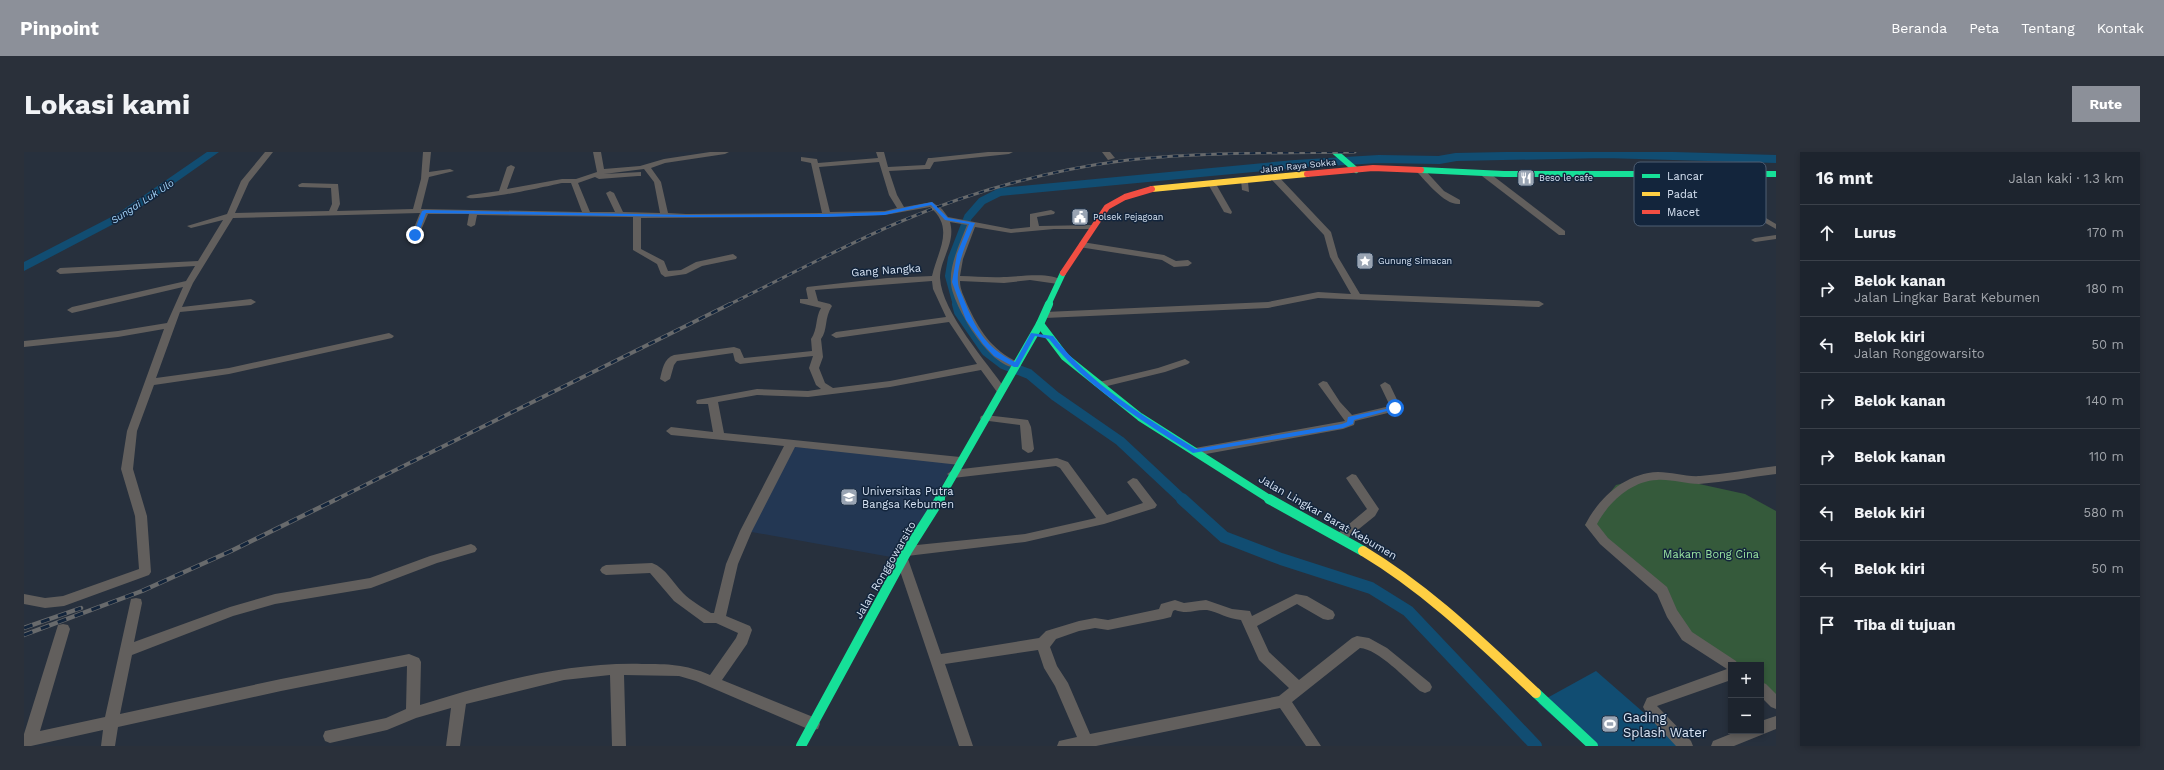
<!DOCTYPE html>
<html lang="id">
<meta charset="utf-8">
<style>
body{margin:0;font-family:"Work Sans",sans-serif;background:#2a303a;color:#f1f3f6}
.controls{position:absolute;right:12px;bottom:12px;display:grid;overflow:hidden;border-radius:0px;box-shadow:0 2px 6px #0003}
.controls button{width:36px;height:36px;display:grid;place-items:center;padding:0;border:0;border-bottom:1px solid #3b414a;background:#1d242e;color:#f1f3f6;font:20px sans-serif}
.stop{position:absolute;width:12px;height:12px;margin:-9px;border:3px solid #1a73e8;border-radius:50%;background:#fff}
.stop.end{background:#1a73e8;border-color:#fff;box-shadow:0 1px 4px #0008}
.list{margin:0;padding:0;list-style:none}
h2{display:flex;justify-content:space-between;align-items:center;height:52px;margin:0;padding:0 16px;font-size:17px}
h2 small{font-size:13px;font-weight:400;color:#a0a4aa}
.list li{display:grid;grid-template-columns:26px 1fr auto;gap:12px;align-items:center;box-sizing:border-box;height:56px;padding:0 16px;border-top:1px solid #3b414a}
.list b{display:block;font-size:15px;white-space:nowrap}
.list p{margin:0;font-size:13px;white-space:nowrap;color:#a0a4aa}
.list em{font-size:13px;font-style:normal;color:#a0a4aa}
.icon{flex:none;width:22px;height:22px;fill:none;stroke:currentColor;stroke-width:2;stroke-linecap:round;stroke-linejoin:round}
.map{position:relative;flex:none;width:1752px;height:594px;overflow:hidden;border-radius:0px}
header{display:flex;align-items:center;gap:24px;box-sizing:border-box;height:56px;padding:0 20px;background:#8c9099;color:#fff}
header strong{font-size:19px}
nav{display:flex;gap:22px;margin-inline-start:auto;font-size:14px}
.intro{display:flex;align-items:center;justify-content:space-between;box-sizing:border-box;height:96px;padding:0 24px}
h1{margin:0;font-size:28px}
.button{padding:10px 18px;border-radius:0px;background:#8c9099;color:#fff;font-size:14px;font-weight:700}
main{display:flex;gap:24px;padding:0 24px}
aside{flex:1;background:#1d242e;border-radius:0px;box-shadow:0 2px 6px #0003}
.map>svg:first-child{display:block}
</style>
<header>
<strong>Pinpoint</strong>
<nav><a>Beranda</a><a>Peta</a><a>Tentang</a><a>Kontak</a></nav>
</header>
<div class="intro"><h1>Lokasi kami</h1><a class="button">Rute</a></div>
<main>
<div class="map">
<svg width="1752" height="594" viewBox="0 0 1752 594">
<rect width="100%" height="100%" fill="#27303d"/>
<polygon fill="#233753" points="761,294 931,310 878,407 722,379"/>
<polygon fill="#355a3b" points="1634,323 1721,342 1752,359 1752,553 1737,539 1737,513 1707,513 1657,484 1635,440 1561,373 1592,333"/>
<polygon fill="#114d72" points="1572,519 1658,594 1563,594 1514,551"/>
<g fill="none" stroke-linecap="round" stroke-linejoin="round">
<polyline stroke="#114d72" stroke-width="8" points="933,153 925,124 928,106 944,65 958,49 976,40 1271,12 1355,7 1415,8 1432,5 1581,2 1752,7"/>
<polyline stroke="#114d72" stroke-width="10" points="933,152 935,160 962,199 979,212 1005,222 1031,244 1096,289 1159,348"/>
<polyline stroke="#114d72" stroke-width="12" points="1158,347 1200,385 1257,407 1347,436 1384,459 1512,594"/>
<polygon fill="#114d72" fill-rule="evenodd" points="183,0 195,0 101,66 0,119 0,110 93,62"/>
<g fill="#625f5d" fill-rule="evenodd">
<path d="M241 0H249L225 30 211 61 305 59 308 52 307 36 275 35 274 33 278 31 314 32 316 52 313 59 389 57 397 27 399 0H407L405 20 426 17 430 19 405 25 397 57 558 60 547 31H538C524 34 449 51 442 45L446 43 475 39 483 15 487 13 491 15 483 37 538 27H552L573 20 569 0H577L580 17 616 14 640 7 686 0H705L701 2 641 11 627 16 637 30 644 61 662 62 798 61 787 11 777 9V5L793 7 794 11 854 6 852 0H860L864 15 901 13 904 6H907L964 0H989L985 2 910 10 906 17H903L865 19 873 43 880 55 908 50 918 57 924 65 987 77 1006 75V62L1027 58 1031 60 1030 62 1013 65 1015 74 1069 73 1073 75 1069 77H1030L987 81 951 75 939 107 936 124C951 124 966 126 980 125 993 125 1028 119 1038 129L1034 132 1006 128 980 131 936 129C936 138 940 144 943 152 955 178 968 199 996 211L997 213 996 215C969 222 929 154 927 132 925 113 936 91 943 73L926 70C932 91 916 107 916 126 918 161 963 210 982 238L981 240H973L957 218 866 235 784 245 733 243 694 250 700 281 936 305 942 309 936 313 771 295 728 379 714 412 702 464 726 474 728 478 723 492 698 528 794 567 796 572 794 577 789 578 784 577 672 529 655 524 600 523 602 594H588L586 523 540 528 442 552 436 594H422L427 556 392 566 363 578 306 591 301 589 299 584 301 579 362 566 382 557 383 514 257 539 94 575 91 594H77L79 578 7 594H0V582L34 473 39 472 44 473 46 477 16 579 81 565 107 447 112 446 117 447 118 451 110 490 206 455 251 442 346 426 406 404 447 392 451 394 453 397 451 400 413 411 347 436 251 452 209 464 108 503 96 562 257 527 385 502 395 506 397 510 396 553C468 531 542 510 618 512 644 512 661 512 686 523L712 486 714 481 692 471H680L650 449 626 421 582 423 578 421 576 418 578 415 582 413 628 411C642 416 649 431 659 441 667 449 678 455 687 461H690L702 412 716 379 760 294 647 283 642 279 647 275 689 280 684 252H673L672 250 673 248 733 237 784 239 797 237 792 233 785 216 789 204 716 212 711 209 709 201 653 209 650 213 646 227 641 230 636 227C638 218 640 206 650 203L710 195 716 197 720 206 788 199 787 187C794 177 791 166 797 156L776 151V147H784L782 137 783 135 863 126 908 124C914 98 931 76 906 55L861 63 803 65 617 66V97L640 109 644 119 657 118 672 110 709 102 713 105 712 107 678 114 662 122 641 125 637 122 633 112 609 98V65L453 63 451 73 447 75 443 73 445 62H404L395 83 391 85 387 83 396 61 209 66 169 131 158 155 227 147 232 150 227 153 156 160 132 226 205 216 365 181 370 184 368 186 205 222 130 233 113 279 109 317 123 364 127 420 125 423 40 454 21 456 0 452V442L21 446 39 444 115 417 111 364 97 317 103 279 140 177 94 185 0 195V189L94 179 143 171 159 135 48 161 43 158 48 155 162 129 171 114 36 122 32 119 36 116 174 109 199 68 167 76 163 74 203 62 217 29ZM855 10 865 43 873 56 861 59 806 60 795 15ZM620 17 630 30 636 61 599 60 590 41 586 39 582 41 591 60H566L554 31 571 25 575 27 614 24H617V20L580 22ZM908 129 909 137 922 165 812 180 807 183 812 186 925 170 953 212 866 229 809 236 801 231 795 216 799 205 797 187C804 178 800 166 808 154L806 152 794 149 791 138Z"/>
<polygon points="1078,0 1086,0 1091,6 1084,8"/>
<path d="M1393 16H1399L1420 39 1436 48V52C1421 54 1402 29 1393 20Z"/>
<polygon points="1458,20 1464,20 1541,79 1541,83 1535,83 1458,24"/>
<polygon points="1660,21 1666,21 1752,72 1752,77 1660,25"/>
<polygon points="1248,24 1254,24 1307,80 1314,105 1336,142 1515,149 1520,152 1515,155 1294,146 1244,156 1021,166 1016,163 1021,160 1244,150 1294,140 1327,142 1306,105 1300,83 1248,28"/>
<polygon points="1217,28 1224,30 1225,40 1218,38"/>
<polygon points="1185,30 1192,32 1208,60 1207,62 1200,60 1184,32"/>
<polygon points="1752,83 1752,87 1731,90 1727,88 1731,86"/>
<polygon points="1058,90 1140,103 1152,109 1164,108 1168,111 1164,114 1150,115 1138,108 1055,95 1055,91"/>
<polygon points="1161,207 1166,210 1164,212 1141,220 1075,236 1070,233 1071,231 1134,216"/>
<polygon points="1299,229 1303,230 1316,250 1328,263 1366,254 1356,233 1361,230 1366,233 1377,256 1376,258 1331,269 1330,273 1319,277 1171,304 1165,300 1171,296 1321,269 1294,232"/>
<polygon points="961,263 1004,268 1007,275 1010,297 1008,300 1004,301 998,297 996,273 957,268 956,266 957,264"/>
<polygon points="1033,306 1044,310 1083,363 1119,351 1103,330 1109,326 1113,327 1133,353 1131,356 1080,372 1001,390 883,404 879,402 877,399 879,396 883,394 1001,382 1072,366 1036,316 1032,314 929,326 923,322 929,318"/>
<path d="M1752 314V322C1727 325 1701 330 1675 332 1661 332 1647 327 1633 328 1607 329 1584 351 1573 372L1584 386 1643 435 1653 458 1668 480 1712 509 1714 513H1707V528L1633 554 1667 589 1669 594H1652L1624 564 1619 555 1623 546 1703 517 1658 488 1643 465 1633 442 1576 392 1561 373C1575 346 1601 321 1634 320 1648 320 1662 325 1676 324 1702 322 1727 317 1752 314Z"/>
<polygon points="1328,322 1332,323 1355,357 1351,364 1320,389 1312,389 1310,386 1312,383 1343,357 1322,326"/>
<path d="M878 402 882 404 884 407 917 502 1015 486 1022 479 1055 469 1071 466 1084 468 1135 457 1137 452 1151 448 1160 451 1182 448 1208 457 1226 459 1228 464 1272 442 1283 444 1309 459 1311 463 1309 467 1304 468 1299 467 1273 452 1233 474 1245 500 1275 528 1328 486 1333 484 1345 486 1363 496 1406 531 1408 535 1406 539 1401 541 1396 539C1382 527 1354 497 1336 496L1268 550 1297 594H1282L1256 556 1072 594H1033L1035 589 1053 585 1031 534 1020 516 1014 498 921 512 949 594H935L872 407 874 404ZM1151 458C1165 463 1171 457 1183 458 1194 460 1204 467 1217 468L1235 508 1265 536 1255 544 1066 582 1044 531 1033 514 1026 495 1032 487 1055 479 1071 476 1084 478 1139 467 1147 465 1149 459Z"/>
<polygon points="1737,530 1742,532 1752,542 1752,557 1747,555 1737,545"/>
<polygon points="1752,564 1752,577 1710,594 1687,594 1689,589 1714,579 1737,579 1737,569"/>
</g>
<g stroke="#16e098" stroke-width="6">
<polyline points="1311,0 1332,18"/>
<polyline points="1397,18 1480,22 1752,22"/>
<polyline points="1024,153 1039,121"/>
</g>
<g stroke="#16e098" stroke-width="8">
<polyline points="1016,172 1041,205 1116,265 1247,348"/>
<polyline points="915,348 1016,172 1025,152"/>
</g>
<g stroke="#16e098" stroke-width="10">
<polyline points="1245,347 1339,399"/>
<polyline points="1512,541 1569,594"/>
<polyline points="777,594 883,399 916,347"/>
</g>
<polyline stroke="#ffcf43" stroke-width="6" points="1128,37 1283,22"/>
<path stroke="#ffcf43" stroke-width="10" d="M1339 399C1404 438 1457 490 1512 541"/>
<g stroke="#f24e42" stroke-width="6">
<polyline points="1283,22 1349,16 1397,18"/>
<polyline points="1039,121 1083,55 1101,45 1128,37"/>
</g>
<defs>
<path id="rail-far2" d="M704 153C760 126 815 96 873 71 946 40 1025 18 1104 8 1179 0 1256 1 1331 0"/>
<polyline id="rail-far1" points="311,348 706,152"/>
<g id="rail">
<polyline points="0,476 57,456"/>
<polyline points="0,483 118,439 207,399 313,347"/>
</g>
</defs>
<use href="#rail-far2" stroke="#686a6c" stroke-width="3"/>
<use href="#rail-far1" stroke="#686a6c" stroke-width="4"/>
<use href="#rail" stroke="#686a6c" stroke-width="4.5"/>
<use href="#rail-far2" stroke="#13253c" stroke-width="2" stroke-dasharray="5.5" stroke-linecap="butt"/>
<use href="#rail-far1" stroke="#13253c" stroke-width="2.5" stroke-dasharray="7" stroke-linecap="butt"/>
<use href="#rail" stroke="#13253c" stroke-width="3" stroke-dasharray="9" stroke-linecap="butt"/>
</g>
<path fill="#1a73e8" d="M908 50 924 66 951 71C944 87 932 113 934 130 934 136 938 142 940 148 952 177 962 196 991 210L1007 181 1029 184C1066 232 1121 265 1172 297L1318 272 1323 270 1324 265 1371 255 1374 256 1330 268 1329 272 1319 276 1169 301C1118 269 1062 235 1025 187L1011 184 994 215H990L970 204 959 192 942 168 928 130 933 102 945 72 921 68 907 53 860 63 799 65H662L402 61 394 83H389L398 59 401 58 662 63 799 62 860 60Z"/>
<defs>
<symbol id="restaurant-square" viewBox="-11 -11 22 22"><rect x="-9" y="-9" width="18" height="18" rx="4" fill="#99a4b3" stroke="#13253c"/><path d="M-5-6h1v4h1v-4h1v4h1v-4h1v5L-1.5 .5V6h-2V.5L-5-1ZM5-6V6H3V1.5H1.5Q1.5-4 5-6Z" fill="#fff"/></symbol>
<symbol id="civic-square" viewBox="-11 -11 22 22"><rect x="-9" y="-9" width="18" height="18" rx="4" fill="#99a4b3" stroke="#13253c"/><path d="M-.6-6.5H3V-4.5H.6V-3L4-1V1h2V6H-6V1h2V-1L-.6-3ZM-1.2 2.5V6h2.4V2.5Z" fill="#fff"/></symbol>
<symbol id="sight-square" viewBox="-11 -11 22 22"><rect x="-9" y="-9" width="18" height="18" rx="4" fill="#99a4b3" stroke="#13253c"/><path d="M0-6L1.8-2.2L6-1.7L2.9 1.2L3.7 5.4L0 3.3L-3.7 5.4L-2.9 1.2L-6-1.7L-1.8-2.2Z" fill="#fff"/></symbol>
<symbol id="university-square" viewBox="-11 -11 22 22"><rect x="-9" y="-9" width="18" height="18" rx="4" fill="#99a4b3" stroke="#13253c"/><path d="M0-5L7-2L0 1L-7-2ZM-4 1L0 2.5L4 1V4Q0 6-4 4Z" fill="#fff"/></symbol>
<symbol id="stadium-square" viewBox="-11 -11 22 22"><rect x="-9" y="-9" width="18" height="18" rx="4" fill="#99a4b3" stroke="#13253c"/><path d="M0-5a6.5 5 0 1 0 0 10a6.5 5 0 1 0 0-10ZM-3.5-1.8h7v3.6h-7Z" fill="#fff"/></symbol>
</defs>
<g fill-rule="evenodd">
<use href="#restaurant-square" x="1492" y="16" width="20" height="20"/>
<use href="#civic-square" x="1046" y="55" width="20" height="20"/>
<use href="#sight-square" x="1331" y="99" width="20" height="20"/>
<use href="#university-square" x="815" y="335" width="20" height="20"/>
<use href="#stadium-square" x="1576" y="562" width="20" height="20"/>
</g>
<g text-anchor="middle" stroke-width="3" stroke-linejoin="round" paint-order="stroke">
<g font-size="9" fill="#d7e3f3" stroke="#13253c">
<text transform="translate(1274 14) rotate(-6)" y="3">Jalan Raya Sokka</text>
</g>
<g font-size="9" fill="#d7e3f3" stroke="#13253c" text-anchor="start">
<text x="1515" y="29">Beso le cafe</text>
<text x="1069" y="68">Polsek Pejagoan</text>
<text x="1354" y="112">Gunung Simacan</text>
</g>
<g font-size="10" font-style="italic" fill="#a5d5fa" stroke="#13253c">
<text transform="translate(118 49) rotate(-33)" y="4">Sungai Luk Ulo</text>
</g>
<g font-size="11" fill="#d7e3f3" stroke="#13253c">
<text transform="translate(862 118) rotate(-4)" y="4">Gang Nangka</text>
<text transform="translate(1304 365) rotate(30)" y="4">Jalan Lingkar Barat Kebumen</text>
<text transform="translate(861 418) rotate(-60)" y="4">Jalan Ronggowarsito</text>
</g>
<g font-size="11" fill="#d7e3f3" stroke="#13253c" text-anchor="start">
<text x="838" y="343">Universitas Putra<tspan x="838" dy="13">Bangsa Kebumen</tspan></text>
</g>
<g font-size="11" fill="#99e4a0" stroke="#13253c">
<text x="1687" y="406">Makam Bong Cina</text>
</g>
<g font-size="13" fill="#d7e3f3" stroke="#13253c" text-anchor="start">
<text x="1599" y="570">Gading<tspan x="1599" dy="15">Splash Water</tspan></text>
</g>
</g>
<rect x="1610" y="10" width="132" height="64" rx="6" fill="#13253c" stroke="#4e5e73" stroke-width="1"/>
<rect x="1618" y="22" width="18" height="4" fill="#16e098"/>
<rect x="1618" y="40" width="18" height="4" fill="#ffcf43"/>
<rect x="1618" y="58" width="18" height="4" fill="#f24e42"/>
<g font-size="11" fill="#d7e3f3">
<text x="1643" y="28">Lancar</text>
<text x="1643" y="46">Padat</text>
<text x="1643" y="64">Macet</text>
</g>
</svg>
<div class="controls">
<button>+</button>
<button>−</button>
</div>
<div class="stop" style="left:1371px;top:256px"></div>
<div class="stop end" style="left:391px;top:83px"></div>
</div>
<aside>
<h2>16 mnt<small>Jalan kaki · 1.3 km</small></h2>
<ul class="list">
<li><svg class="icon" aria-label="ahead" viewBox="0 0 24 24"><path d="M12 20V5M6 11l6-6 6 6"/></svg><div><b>Lurus</b></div><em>170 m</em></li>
<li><svg class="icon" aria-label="right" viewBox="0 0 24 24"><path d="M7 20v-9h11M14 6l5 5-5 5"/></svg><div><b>Belok kanan</b><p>Jalan Lingkar Barat Kebumen</p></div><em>180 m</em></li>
<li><svg class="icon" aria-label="left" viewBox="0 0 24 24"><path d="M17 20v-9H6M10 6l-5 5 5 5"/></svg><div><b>Belok kiri</b><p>Jalan Ronggowarsito</p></div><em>50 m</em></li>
<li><svg class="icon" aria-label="right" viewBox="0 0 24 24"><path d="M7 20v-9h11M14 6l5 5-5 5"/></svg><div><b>Belok kanan</b></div><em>140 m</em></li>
<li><svg class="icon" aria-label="right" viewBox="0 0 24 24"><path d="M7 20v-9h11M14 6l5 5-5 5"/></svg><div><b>Belok kanan</b></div><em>110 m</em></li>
<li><svg class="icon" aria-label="left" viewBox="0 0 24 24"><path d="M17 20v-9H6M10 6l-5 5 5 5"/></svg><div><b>Belok kiri</b></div><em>580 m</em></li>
<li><svg class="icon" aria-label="left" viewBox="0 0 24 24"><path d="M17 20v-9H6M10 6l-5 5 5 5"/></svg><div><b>Belok kiri</b></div><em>50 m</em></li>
<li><svg class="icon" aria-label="arrive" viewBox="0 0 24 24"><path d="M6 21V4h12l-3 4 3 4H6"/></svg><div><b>Tiba di tujuan</b></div></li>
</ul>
</aside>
</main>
